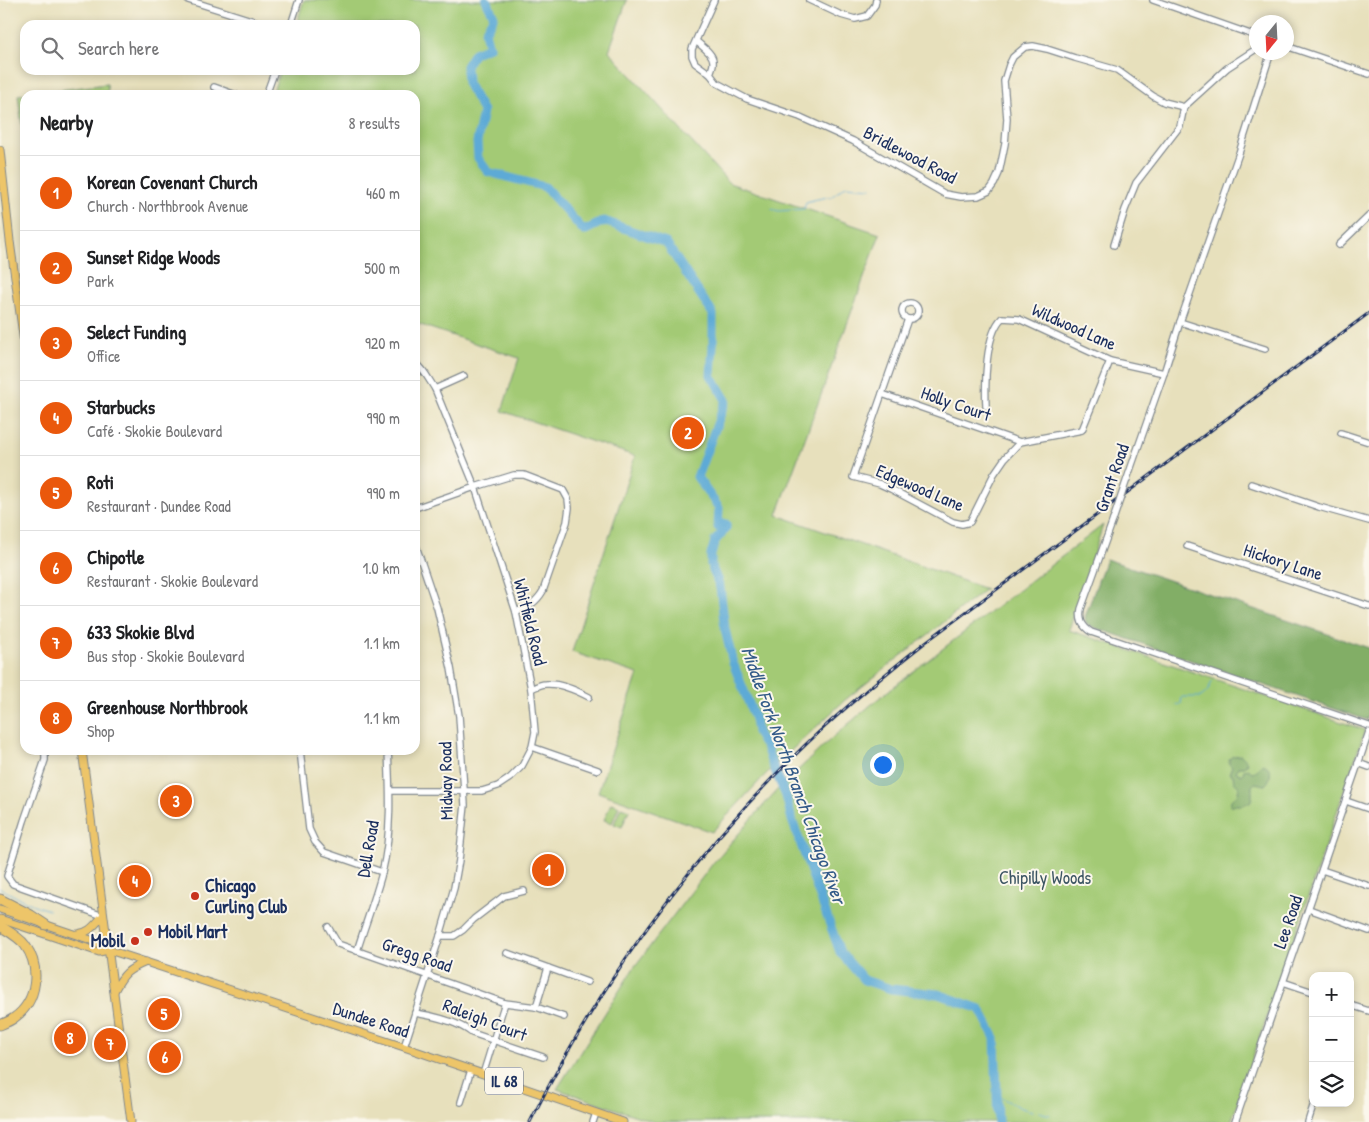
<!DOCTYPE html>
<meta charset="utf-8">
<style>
body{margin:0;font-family:"Patrick Hand",sans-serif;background:#f2f2f2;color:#202124}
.controls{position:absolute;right:15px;bottom:15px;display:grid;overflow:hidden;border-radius:10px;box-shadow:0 2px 8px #0003}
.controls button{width:45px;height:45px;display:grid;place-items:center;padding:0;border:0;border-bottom:1px solid #e0e0e0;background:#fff;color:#202124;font:25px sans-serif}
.compass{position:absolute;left:1249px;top:15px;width:45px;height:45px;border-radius:50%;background:#fff;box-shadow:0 2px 8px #0003;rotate:198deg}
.you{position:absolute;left:882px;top:764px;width:18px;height:18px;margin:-12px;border:4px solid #fff;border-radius:50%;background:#1a73e8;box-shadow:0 0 0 8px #1a73e833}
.badge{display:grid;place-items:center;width:32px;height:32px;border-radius:50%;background:#ea580c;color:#fff;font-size:16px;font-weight:700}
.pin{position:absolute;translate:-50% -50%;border:2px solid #fff;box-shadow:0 1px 5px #0006}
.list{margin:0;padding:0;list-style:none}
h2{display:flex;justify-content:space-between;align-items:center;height:65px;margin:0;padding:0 20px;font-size:21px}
h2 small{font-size:16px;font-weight:400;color:#757577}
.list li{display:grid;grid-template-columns:32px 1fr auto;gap:15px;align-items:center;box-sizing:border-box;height:75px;padding:0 20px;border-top:1px solid #e0e0e0}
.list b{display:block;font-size:19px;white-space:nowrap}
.list p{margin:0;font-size:16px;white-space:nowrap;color:#757577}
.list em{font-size:16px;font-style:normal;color:#757577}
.icon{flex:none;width:28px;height:28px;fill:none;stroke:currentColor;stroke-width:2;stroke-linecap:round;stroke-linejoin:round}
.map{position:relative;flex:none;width:1369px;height:1122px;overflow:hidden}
.search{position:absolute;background:#fff;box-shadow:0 2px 8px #0003;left:20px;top:20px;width:400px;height:55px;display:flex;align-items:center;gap:12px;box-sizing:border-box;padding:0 18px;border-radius:15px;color:#757577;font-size:19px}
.panel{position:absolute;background:#fff;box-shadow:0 2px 8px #0003;left:20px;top:90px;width:400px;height:665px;border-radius:15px}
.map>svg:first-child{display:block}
</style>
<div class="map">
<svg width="1369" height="1122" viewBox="0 0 1369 1122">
<rect width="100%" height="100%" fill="#fbf7ec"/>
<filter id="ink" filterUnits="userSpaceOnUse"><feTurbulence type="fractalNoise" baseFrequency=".02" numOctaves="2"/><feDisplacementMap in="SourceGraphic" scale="10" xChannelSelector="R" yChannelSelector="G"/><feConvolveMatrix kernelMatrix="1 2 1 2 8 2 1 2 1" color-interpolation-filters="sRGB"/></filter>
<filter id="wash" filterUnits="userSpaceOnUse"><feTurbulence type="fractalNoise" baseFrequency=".0096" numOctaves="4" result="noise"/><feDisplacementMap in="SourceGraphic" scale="20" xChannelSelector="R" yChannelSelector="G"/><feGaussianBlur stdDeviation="1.12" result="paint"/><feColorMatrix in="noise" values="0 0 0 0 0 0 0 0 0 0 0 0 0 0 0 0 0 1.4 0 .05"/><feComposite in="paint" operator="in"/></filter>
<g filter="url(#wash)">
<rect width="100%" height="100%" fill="#e7e0bc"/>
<g fill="#a3ca75" stroke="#5f7c6a">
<polygon points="304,0 627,0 609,51 729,183 880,234 777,515 986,589 845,700 765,775 712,832 598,792 638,674 572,652 635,456 502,411 519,358 415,323 415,95 272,95 280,70 415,70 415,25 296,25"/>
<polygon points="107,84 108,95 25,95 25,142 24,142 18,95"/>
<polygon points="1103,525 1069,630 1365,730 1231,1122 654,1122 557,1089 635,966 714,862 777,790 832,738 879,698"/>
<polygon points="611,803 619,806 612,823 604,820"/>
<polygon points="621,807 629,810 622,827 614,824"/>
</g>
<g fill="#82ae66" stroke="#4e6e62">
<polygon points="1106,559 1369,648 1369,713 1367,720 1093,627 1086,623 1085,617"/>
<path d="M1241 755 1246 760 1247 764 1244 767H1238L1236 772 1242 775 1244 770 1248 769 1252 772 1256 771 1262 764C1273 766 1272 779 1265 785L1255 783 1252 786V798L1250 802 1243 805H1230L1231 800 1238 793 1239 787 1234 782 1233 775 1229 773 1232 767 1229 764V759L1233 756Z"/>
</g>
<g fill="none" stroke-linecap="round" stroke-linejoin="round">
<g stroke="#5daad6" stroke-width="1">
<path d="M771 209 779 211 804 209 806 202C813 200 825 197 831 197L846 186 871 188"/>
<polyline points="1176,705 1181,704 1182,697 1201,697 1207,692 1212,682"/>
<path d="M0 888C16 897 31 905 49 910"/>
<polyline points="998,1096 1021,1108 1032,1111"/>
<polyline points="1039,1112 1050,1115"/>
</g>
<polyline stroke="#5daad6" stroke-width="9" points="486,0 494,16 485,32 489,47 474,53 466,66 467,83 483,111 477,142 478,158 488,172 545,187 584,231 604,221 666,243 713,314 713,345 711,375 726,400 697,477 719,508 718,527 723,524 726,524 726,528 715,541 711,555 711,565 720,587 725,629 733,663 755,719 757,732 761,740 766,746 771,761 786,796 792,820 840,952 864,980 891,989 938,994 980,1009 995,1038 998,1122"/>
</g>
</g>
<g filter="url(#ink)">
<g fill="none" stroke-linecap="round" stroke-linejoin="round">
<defs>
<g id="minor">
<polyline points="188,0 267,25"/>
<polyline points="714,0 692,49 692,56 695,63 710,74 717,83 730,90 747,99 800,117 853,141 945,194 961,197 978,196 989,191 994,184 999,173 1005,144 1007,119 1004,81 1009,65 1013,57 1025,47 1033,46 1047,49 1075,58 1117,70 1153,96 1164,102 1184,107 1227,68 1256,49"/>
<polyline points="809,0 841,15 855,19 867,16 875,5 876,0"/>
<polyline points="1153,0 1256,36"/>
<polyline points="291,25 299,0"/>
<path d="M696 41C701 46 713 53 713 61 714 65 711 70 710 74"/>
<polyline points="1286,46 1369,74"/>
<polyline points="214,87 236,95"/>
<polyline points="266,95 275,70"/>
<polyline points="1114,245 1125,210 1136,183 1180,126 1184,107"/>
<polyline points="1339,245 1369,216"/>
<circle cx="910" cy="311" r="8"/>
<polyline points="908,319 853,477 880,484 891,489 953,522 962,524 970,522 994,474 1005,458 1020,442 1082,430 1110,361"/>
<polyline points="1180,322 1265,349"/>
<polyline points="435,389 464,376"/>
<polyline points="882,394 1020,442"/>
<path d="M986 406C985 383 985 335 1002 318L1019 319 1110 361 1164 373"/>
<polyline points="1341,433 1369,442"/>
<polyline points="1127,479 1164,373 1180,322 1239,153 1271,52"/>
<polyline points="1251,484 1319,507 1369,521"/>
<path d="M415 508 475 487 514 475H524L563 490 568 499 569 508 567 522 543 591C536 603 528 607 516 612"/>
<path d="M1113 520 1081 609C1079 620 1082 626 1091 632L1369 726"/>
<polyline points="1187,546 1369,606"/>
<path d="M531 689C535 687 541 684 546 684 561 683 576 690 589 697"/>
<polyline points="532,747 598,770"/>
<polyline points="45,750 45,760 24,821 7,876 13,884 103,916"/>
<polyline points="300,750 309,829 315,842 324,852 382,872"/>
<polyline points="1358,763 1369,767"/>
<path d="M391 791H482L498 786 510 778 522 766 532 747 535 732 531 689 516 612 475 487 435 389C429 380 424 369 415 362"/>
<polyline points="1346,801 1369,809"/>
<polyline points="1322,870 1369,886"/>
<polyline points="1309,909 1369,931"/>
<polyline points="328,927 338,944 505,1003 536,1007 564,1017"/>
<polyline points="440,936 454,936 463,930 474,919 504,896 524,891"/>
<path d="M357 951C365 925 375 899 382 873 392 833 390 791 388 750"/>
<polyline points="507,953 587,982"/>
<polyline points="1283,982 1313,992"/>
<polyline points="1350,1005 1369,1011"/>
<polyline points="536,1007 548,968"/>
<path d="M415 1013C434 1016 457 1021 472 1033L543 1057"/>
<polyline points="404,1047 440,936 454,888 459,860 465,805 459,716 451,668 437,608 415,543"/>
<path d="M483 1074C491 1050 497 1026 505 1003"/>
<polyline points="461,1102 471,1070"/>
<polyline points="593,1122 596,1113"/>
<polyline points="1235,1122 1369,732"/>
<polyline points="1308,1122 1314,1103"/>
</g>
<g id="major">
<polyline points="0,150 10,241 25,350"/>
<polyline points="82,750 131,1122"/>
<polyline points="0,909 97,942 109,950 404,1047 623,1122"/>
<polyline points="0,919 99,952 109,950"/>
<path d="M77 934C90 933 95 924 103 916"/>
<path d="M114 991C124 973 127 970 146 962"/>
</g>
<g id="highway">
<polyline points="0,899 31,915 46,925"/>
<path d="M0 926C8 931 19 937 25 945 41 967 38 1001 14 1018 10 1021 5 1023 0 1025"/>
</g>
</defs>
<use href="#minor" stroke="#81888d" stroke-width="8"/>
<use href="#major" stroke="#81888d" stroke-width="9"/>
<use href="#highway" stroke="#81888d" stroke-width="11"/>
<use href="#minor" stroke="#fff" stroke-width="5.5"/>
<use href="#major" stroke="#edc569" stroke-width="7"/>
<use href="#highway" stroke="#edc569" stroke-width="9"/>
<defs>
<path id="rail" d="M530 1122C598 987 685 864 792 758 834 716 880 678 927 641L1369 313"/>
</defs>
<use href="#rail" stroke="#1b2f5e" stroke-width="3"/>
<use href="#rail" stroke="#fbf7ec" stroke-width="1" stroke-dasharray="4" stroke-linecap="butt"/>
<defs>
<polyline id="minor-bridge" points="1113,520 1127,479"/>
</defs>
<use href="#minor-bridge" stroke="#81888d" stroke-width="8" stroke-linecap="butt"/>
<use href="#minor-bridge" stroke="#fff" stroke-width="5.5"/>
</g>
</g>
<g fill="#c8321e" stroke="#fbf7ec" stroke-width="2">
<circle cx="195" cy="896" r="5"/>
<circle cx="148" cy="932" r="5"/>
<circle cx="135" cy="941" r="5"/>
</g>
<g text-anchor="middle" stroke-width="4" stroke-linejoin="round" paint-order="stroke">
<rect fill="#fbf7ec" stroke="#5e6b89" stroke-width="1" x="485" y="1067.5" width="38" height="27" rx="4"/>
<g font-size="16" font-weight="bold" fill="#1b2f5e">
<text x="504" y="1087">IL 68</text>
</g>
<g font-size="18" fill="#1b2f5e" stroke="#fbf7ec">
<text transform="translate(910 155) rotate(28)" y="6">Bridlewood Road</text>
<text transform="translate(1074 327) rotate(24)" y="6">Wildwood Lane</text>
<text transform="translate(956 404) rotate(19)" y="6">Holly Court</text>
<text transform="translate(1112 478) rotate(-71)" y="6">Grant Road</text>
<text transform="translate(920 488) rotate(23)" y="6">Edgewood Lane</text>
<text transform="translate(1283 562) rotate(18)" y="6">Hickory Lane</text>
<text transform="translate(530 622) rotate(76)" y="6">Whitfield Road</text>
<text transform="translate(446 781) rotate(-91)" y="6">Midway Road</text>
<text transform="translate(368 849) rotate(-80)" y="6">Dell Road</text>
<text transform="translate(1288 922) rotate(-71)" y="6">Lee Road</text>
<text transform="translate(417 955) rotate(19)" y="6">Gregg Road</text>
<text transform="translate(371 1020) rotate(18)" y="6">Dundee Road</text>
<text transform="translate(485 1020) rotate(21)" y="6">Raleigh Court</text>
</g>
<g font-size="18" fill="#3d5664" stroke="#fbf7ec">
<text x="1045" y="884">Chipilly Woods</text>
</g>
<g font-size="18" font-weight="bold" fill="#1b2f5e" stroke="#fbf7ec" text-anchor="start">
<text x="205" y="892">Chicago<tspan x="205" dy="21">Curling Club</tspan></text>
<text x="158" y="938">Mobil Mart</text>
<text x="125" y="947" text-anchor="end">Mobil</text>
</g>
<g font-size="19" font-style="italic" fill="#325a88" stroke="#fbf7ec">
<text transform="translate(794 775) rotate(70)" y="7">Middle Fork North Branch Chicago River</text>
</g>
</g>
</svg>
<div class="controls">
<button>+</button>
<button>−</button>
<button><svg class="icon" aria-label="layers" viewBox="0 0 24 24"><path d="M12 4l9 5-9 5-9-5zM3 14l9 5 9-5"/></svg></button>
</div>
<svg class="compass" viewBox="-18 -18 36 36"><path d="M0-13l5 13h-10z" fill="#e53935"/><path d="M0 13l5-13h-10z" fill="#757577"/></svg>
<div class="you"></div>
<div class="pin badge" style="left:548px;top:870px">1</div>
<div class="pin badge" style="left:688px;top:433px">2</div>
<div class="pin badge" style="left:176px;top:801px">3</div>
<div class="pin badge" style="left:135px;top:881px">4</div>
<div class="pin badge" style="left:164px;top:1014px">5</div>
<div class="pin badge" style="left:165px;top:1057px">6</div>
<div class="pin badge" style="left:110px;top:1044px">7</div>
<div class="pin badge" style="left:70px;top:1038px">8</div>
<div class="search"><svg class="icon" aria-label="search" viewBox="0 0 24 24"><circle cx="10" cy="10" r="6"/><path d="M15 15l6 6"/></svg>Search here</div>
<section class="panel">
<h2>Nearby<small>8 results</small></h2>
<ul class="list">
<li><span class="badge">1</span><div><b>Korean Covenant Church</b><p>Church · Northbrook Avenue</p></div><em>460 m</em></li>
<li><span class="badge">2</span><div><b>Sunset Ridge Woods</b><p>Park</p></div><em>500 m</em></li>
<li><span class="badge">3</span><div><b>Select Funding</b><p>Office</p></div><em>920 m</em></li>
<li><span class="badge">4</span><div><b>Starbucks</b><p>Café · Skokie Boulevard</p></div><em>990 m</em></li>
<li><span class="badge">5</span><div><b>Roti</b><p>Restaurant · Dundee Road</p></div><em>990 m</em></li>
<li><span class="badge">6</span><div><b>Chipotle</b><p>Restaurant · Skokie Boulevard</p></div><em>1.0 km</em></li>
<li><span class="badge">7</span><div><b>633 Skokie Blvd</b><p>Bus stop · Skokie Boulevard</p></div><em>1.1 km</em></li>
<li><span class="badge">8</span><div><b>Greenhouse Northbrook</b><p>Shop</p></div><em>1.1 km</em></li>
</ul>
</section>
</div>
